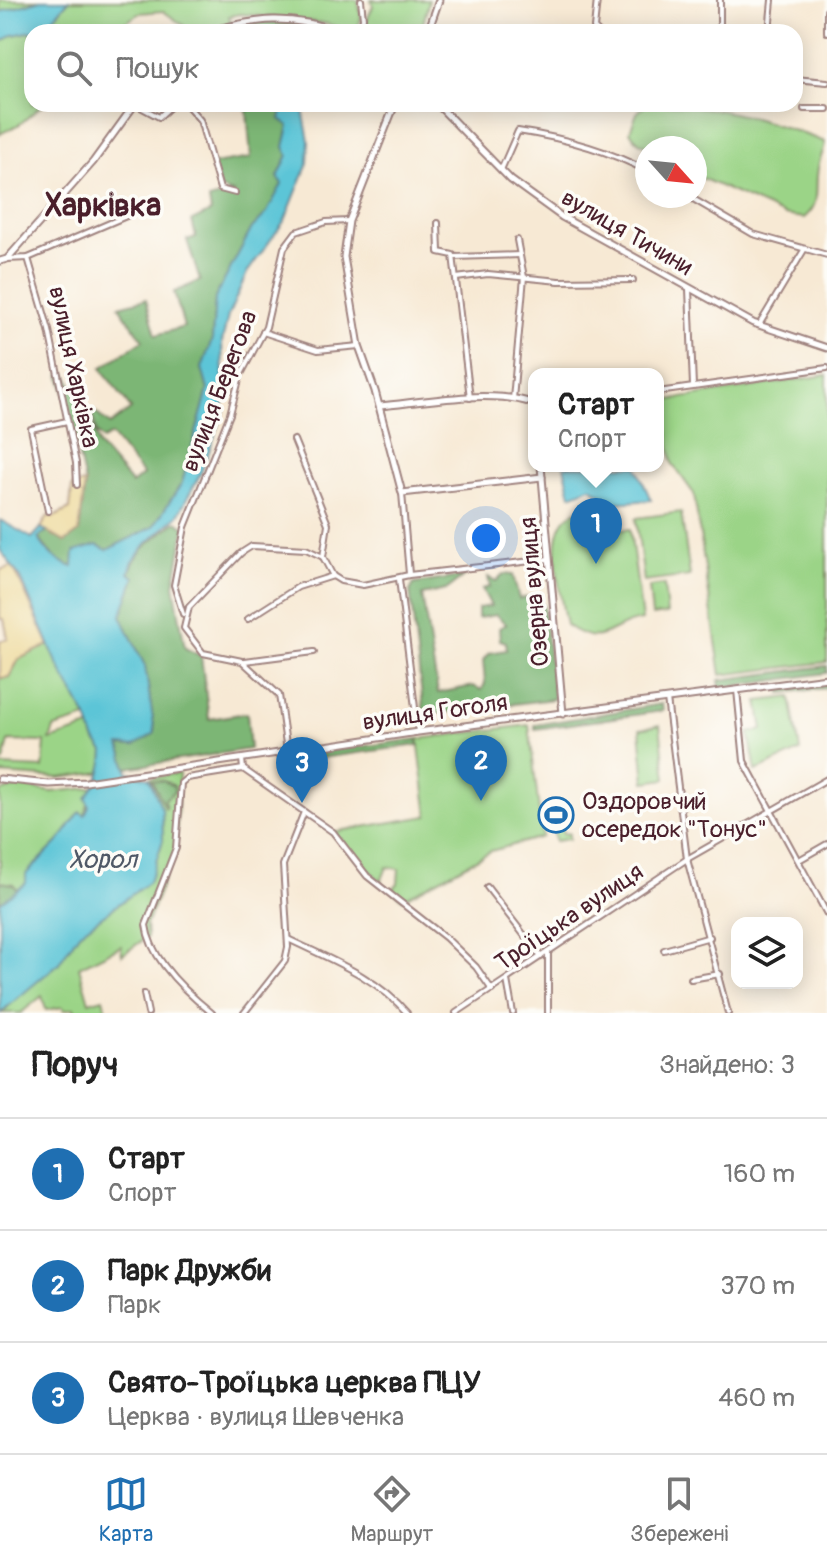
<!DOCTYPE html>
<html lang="uk">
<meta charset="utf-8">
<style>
body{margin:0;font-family:Pangolin,sans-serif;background:#f2f2f2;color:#222}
.controls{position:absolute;right:24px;bottom:24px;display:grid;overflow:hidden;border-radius:16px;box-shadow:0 4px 20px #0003}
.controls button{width:72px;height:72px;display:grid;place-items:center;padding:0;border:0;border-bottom:2px solid #e0e0e0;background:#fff;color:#222;font:40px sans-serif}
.compass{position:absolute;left:635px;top:136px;width:72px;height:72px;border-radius:50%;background:#fff;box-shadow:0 4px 20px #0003;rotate:117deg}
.you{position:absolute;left:486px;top:538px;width:28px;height:28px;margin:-20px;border:6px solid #fff;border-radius:50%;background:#1a73e8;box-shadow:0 0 0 12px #1a73e833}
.badge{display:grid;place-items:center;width:52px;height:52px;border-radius:50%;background:#1f6fb2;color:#fff;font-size:26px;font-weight:700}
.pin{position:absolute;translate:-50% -66px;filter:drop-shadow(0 2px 4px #0008)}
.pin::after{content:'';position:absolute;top:42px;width:28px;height:24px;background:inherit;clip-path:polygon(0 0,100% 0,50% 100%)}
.popup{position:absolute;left:528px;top:368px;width:136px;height:104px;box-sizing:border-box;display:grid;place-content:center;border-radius:16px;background:#fff;filter:drop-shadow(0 2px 6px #0005);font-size:26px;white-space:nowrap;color:#767676}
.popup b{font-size:30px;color:#222}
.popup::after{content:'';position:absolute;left:50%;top:100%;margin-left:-16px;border:16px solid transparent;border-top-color:#fff}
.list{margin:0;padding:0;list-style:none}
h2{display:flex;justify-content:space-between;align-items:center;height:104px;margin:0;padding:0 32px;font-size:34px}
h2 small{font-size:26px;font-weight:400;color:#767676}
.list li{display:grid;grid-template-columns:52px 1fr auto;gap:24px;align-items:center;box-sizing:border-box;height:112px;padding:0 32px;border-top:2px solid #e0e0e0}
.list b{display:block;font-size:30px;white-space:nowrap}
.list p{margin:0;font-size:26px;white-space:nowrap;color:#767676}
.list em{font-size:26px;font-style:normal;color:#767676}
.icon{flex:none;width:44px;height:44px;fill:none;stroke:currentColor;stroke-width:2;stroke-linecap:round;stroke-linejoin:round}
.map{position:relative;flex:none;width:827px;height:1013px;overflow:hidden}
.search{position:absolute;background:#fff;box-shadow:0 4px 20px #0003;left:24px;right:24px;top:24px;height:88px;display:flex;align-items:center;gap:20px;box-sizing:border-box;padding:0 28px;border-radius:24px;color:#767676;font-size:30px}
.sheet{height:440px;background:#fff}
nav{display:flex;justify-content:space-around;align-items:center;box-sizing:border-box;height:112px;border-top:2px solid #e0e0e0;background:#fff;font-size:22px;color:#767676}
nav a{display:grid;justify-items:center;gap:4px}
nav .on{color:#1f6fb2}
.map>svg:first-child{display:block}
</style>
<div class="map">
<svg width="827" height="1013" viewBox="0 0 827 1013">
<rect width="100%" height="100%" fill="#fdfcf7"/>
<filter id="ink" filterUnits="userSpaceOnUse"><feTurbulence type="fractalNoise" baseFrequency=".0125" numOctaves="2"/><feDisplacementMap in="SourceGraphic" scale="16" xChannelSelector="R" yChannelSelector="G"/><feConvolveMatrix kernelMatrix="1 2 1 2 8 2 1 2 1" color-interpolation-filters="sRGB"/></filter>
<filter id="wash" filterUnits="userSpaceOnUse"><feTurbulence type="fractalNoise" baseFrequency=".006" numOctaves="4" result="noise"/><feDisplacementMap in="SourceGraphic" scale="32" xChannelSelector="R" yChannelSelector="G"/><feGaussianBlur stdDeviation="1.8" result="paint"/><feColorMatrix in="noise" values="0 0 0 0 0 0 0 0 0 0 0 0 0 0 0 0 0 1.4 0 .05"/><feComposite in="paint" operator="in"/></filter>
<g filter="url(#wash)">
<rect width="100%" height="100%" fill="#f7e9d4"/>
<g fill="#9bd487" stroke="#727a59" stroke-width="2">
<polygon points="0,0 41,0 0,12"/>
<polygon points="69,0 358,0 361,18 356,32 323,23 241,14 229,16 231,23 206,32 193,32 163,11 140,13 111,32 32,32 32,104 43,104 20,124 0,134 0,43 13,35 44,29"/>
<polygon points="371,0 429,0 421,32 362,32 373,6"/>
<path d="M646 104C713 104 763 118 825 142 824 152 819 159 818 168 814 188 822 204 804 218L784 215 695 175V148C671 148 642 155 630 131L637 113Z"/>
<polygon points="827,375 827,662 721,675 694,494 672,463 663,401"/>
<path d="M596 509 611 514 622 530 630 529 642 620C608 624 604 652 566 625 561 597 544 531 571 514 578 509 589 509 596 509Z"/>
<polygon points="681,512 690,576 644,582 636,518"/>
<polygon points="664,585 667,614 652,616 649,587"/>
<polygon points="49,645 87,718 54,728 50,740 90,727 94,739 104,751 103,772 60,778 0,774 0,766 43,768 45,742 9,741 4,761 0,761 0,678 10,677 19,659"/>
<polygon points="791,697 800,751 756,771 749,733 763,730 758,701"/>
<polygon points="529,725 542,837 491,851 403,899 392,890 398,883 399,869 387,867 381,882 333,832 428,816 418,739"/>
<polygon points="660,725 666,779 645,782 640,729"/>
<polygon points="179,773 176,848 146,925 147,937 122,955 121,946 79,967 89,1002 103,998 107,1013 75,1013 74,1008 64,1010 63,1007 46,1010 42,996 21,1013 2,1013 25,989 58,964 79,933 149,882 163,840 162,809 149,778"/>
<polygon points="19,786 52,792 97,787 91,792 85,815 80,812 58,842 26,874 27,883 19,891 13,884 0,882 0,792"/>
<polygon points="567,804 568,823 562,824 563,834 569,833 569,839 555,841 553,825 546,826 544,806"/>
</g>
<g fill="#7cb674" stroke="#636a50" stroke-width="2">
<polygon points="276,18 321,26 335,32 206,32 231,23"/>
<polygon points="243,104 284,104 280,119 289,125 284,147 288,155 278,177 283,184 266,214 252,228 215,298 212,340 202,368 208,390 182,483 153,527 107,550 97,545 88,548 74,567 58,562 38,538 47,531 65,542 79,532 85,483 60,373 65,372 89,414 99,446 132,484 143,475 111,435 103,440 97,434 92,413 95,412 110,425 131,409 101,368 143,340 119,306 146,299 156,335 184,327 174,292 200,281 187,240 196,237 192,221 211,212 209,200 233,193 220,189 213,164 251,158 247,111"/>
<path d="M177 521 185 527 174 585 185 648 201 656 209 719 247 713 250 749 127 768 120 745 134 746 155 733 145 666 121 616 135 578 129 574C136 549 157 536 177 521Z"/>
<polygon points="503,574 513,575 519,599 531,596 534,606 543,605 554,699 424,715 410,591 414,584 465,576 446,590 422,595 438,693 473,686 482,690 485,683 483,660 489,653 507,650 506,642 500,640 499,628 506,624 496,615 478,618 478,608 491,606 482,589 490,587 488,577 496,581"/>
<polygon points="827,666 827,673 720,688 719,680"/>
<polygon points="827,682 827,688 781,693 781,688"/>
<polygon points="662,704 663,711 535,729 535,725"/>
<polygon points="418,739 419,745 298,761 297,755"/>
<polygon points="152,780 164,781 174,786 175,791 165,799 166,809"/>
<polygon points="0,882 13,884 19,891 0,903"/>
</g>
<g fill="#eeda9e" stroke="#9c7c64" stroke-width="2">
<polygon points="85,483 79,532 65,542 41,528 48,516 54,517 70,509 72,486"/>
<polygon points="13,566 49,645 19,659 9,677 0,678 0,641 8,639 4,619 0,619 0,570"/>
</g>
<g fill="#5cc5d7" stroke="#537281" stroke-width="2">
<polygon points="41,0 69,0 44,29 13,35 0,43 0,12"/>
<path d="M284 104H302L309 141 308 163 285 220 247 273 228 316 222 342 224 411 201 473 178 515 146 544 133 561 129 573 135 577 121 616 145 666 155 733 134 746 120 745 128 772 149 778 162 809 163 840 149 882 79 933 58 964 0 1013V903L26 883V874L58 842 80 812 85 815 89 806 86 798C98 781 103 773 104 751L94 739 87 718 57 663 21 578 0 550V520L32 538 41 528 47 531 38 538C48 553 56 561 73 567L74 552 97 545 107 550 153 527 182 483 208 390 202 368 212 340 215 298 252 228 266 214 282 184 278 177 288 155 284 147 289 126 280 119Z"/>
<polygon points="564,466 636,466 651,500 613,503 591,487 571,495"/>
</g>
</g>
<g filter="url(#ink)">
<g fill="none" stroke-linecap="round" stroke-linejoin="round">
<defs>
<g id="minor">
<polyline points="597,0 594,28 598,32"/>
<polyline points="827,11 827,32"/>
<polyline points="359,32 363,18 361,0"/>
<polyline points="720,32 720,0"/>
<polyline points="769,32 772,0"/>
<polyline points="795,79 827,82"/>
<polyline points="135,104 159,117 173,104"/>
<polyline points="186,104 200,120 220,189 235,193"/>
<polyline points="804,109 827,109"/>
<path d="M501 170 518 131C564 138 606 149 647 171"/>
<polyline points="688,196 753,234 827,255"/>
<polyline points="438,223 439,252 453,255 470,398"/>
<polyline points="454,257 520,255"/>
<polyline points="28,258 49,330 76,463 77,485"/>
<polyline points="7,259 28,258 145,208"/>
<polyline points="456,278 488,274 559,281 633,280"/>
<polyline points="689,289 693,386"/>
<polyline points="759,325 804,250"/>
<polyline points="263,332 318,350 359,346"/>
<polyline points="658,392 827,368"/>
<polyline points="513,399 524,277 517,240"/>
<polyline points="294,440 328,524 323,557"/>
<polyline points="402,493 409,574"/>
<polyline points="48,511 31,429 67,421"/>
<polyline points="399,579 418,732"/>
<polyline points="183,614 174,585 185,527 230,414 240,376 266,327 284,248 296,232 326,222 349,221"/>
<polyline points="248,619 298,587 333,576"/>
<polyline points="245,661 314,652"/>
<polyline points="737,690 744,761 827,914"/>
<polyline points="667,699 687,859 728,1013"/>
<polyline points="287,751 279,695 242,661 203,653 184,628 189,607 241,553 252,546 306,549 323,557 333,576 341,581 363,585 409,575 549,559"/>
<polyline points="242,759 243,769 333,832 367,876 446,938 476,967 492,990"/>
<polyline points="799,860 827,844"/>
<polyline points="487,887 541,957"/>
<path d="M288 939C331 960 375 976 407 1013"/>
<polyline points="664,950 710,937"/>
<polyline points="691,979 720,974"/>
<polyline points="507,980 513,1013"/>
<polyline points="144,994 148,1013"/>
<path d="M212 1013C187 993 150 959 146 925L176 848 181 783 187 778 243 769"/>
<polyline points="244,1013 285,961 288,947 283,865 304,812"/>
<polyline points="456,1013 687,859 827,779"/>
<polyline points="548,1013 548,952"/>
</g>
<g id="tertiary">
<path d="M206 32C258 18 288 14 341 32"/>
<polyline points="428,32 439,0"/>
<polyline points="395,104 349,221 344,257 359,346 375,391 402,493 542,477"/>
<polyline points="437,104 511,180 562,217 753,323 827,348"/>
<polyline points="0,261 7,259 93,162 135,104"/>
<path d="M380 406C423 402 493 388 534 404"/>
<polyline points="541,466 563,714"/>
<polyline points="0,779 49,784 86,782 418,732 827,678"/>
</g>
</defs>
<use href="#minor" stroke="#a08480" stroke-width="8"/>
<use href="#tertiary" stroke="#a08480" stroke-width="9"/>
<use href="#minor" stroke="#fff" stroke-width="4"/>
<use href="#tertiary" stroke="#fff" stroke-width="5"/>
</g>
</g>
<defs>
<symbol id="stadium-ring" viewBox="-11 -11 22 22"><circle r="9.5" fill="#fdfcf7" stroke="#1f6fb2" stroke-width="1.5"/><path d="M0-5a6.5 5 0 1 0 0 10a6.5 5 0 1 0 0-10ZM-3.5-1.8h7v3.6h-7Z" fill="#1f6fb2"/></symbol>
</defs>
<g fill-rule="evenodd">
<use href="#stadium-ring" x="536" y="795" width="40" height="40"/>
</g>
<g text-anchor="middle" stroke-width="7" stroke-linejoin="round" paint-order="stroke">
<g font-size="24" fill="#4a1f2b" stroke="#fdfcf7">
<text transform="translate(627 232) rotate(30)" y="8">вулиця Тичини</text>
<text transform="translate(74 367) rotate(78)" y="8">вулиця Харківка</text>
<text transform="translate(219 391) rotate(-69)" y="8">вулиця Берегова</text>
<text transform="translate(534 592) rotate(-95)" y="8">Озерна вулиця</text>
<text transform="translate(435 712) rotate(-8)" y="8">вулиця Гоголя</text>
<text transform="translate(569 917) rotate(-34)" y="8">Троїцька вулиця</text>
</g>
<g font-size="24" fill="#4a1f2b" stroke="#fdfcf7" text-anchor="start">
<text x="582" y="809">Оздоровчий<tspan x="582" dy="28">осередок "Тонус"</tspan></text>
</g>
<g font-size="26" font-style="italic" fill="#505967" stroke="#fdfcf7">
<text x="103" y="868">Хорол</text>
</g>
<g font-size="32" font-weight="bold" fill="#4a1f2b" stroke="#fdfcf7">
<text x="103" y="216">Харківка</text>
</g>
</g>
</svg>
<div class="controls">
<button><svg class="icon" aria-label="layers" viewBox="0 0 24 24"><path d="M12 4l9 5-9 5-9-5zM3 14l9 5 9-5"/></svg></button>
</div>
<svg class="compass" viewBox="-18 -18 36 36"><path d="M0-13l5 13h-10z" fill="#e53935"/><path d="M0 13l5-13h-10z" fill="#767676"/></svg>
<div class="you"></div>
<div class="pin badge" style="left:596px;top:564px">1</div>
<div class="popup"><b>Старт</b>Спорт</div>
<div class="pin badge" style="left:481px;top:801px">2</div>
<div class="pin badge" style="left:302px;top:803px">3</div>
<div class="search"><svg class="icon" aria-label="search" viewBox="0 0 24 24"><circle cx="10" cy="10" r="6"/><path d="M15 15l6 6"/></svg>Пошук</div>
</div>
<section class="sheet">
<h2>Поруч<small>Знайдено: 3</small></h2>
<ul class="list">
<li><span class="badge">1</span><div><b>Старт</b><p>Спорт</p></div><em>160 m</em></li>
<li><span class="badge">2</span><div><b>Парк Дружби</b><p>Парк</p></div><em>370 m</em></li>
<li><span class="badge">3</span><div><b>Свято-Троїцька церква ПЦУ</b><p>Церква · вулиця Шевченка</p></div><em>460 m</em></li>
</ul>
</section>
<nav>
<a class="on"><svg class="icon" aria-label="map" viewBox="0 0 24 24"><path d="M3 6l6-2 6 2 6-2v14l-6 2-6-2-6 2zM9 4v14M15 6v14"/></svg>Карта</a>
<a><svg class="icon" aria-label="directions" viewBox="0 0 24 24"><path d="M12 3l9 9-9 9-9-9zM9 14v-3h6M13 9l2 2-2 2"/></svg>Маршрут</a>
<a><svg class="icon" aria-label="saved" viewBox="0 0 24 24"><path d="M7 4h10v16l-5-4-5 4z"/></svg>Збережені</a>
</nav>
